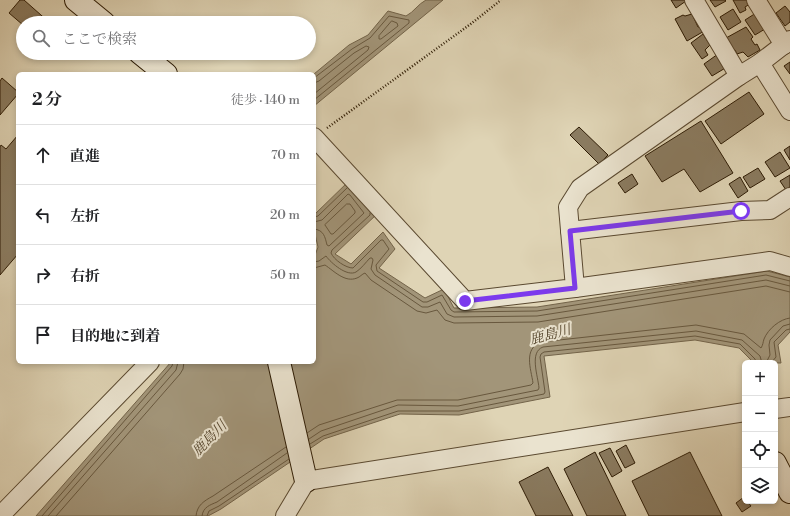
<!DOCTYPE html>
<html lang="ja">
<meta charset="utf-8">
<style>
body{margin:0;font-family:"Libre Bodoni","Noto Serif JP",serif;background:#f2f2f2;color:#202124}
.controls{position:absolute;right:12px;bottom:12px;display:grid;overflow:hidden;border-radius:6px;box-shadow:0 2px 6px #0003}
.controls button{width:36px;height:36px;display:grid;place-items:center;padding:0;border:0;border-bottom:1px solid #e0e0e0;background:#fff;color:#202124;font:20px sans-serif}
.stop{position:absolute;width:12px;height:12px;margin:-9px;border:3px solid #7c3aed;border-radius:50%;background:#fff}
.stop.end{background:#7c3aed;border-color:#fff;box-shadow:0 1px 4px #0008}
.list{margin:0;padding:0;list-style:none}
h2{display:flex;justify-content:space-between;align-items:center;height:52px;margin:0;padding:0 16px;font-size:17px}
h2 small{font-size:13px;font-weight:400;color:#757577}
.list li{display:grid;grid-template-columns:26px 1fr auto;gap:12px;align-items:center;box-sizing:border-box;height:60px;padding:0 16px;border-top:1px solid #e0e0e0}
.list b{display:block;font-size:15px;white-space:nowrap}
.list em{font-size:13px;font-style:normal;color:#757577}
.icon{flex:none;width:22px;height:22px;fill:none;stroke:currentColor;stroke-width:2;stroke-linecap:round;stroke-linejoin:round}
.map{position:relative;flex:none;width:790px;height:516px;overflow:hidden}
.search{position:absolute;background:#fff;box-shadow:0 2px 6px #0003;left:16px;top:16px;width:300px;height:44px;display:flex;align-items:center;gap:10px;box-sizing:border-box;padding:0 14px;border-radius:22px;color:#757577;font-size:15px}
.panel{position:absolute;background:#fff;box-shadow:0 2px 6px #0003;left:16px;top:72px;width:300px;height:292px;border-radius:6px}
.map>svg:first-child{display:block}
</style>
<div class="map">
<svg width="790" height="516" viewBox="0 0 790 516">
<rect width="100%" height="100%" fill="#dfd4b5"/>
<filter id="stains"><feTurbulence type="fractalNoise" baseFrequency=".005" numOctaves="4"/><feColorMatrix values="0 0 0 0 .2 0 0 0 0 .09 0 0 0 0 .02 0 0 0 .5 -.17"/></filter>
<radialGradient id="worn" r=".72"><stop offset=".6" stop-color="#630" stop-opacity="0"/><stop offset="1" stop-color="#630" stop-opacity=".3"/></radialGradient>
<g fill="#a29579" stroke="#73644a">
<path d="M426 0H443L314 106V74L349 45 368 35 388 11 406 16C414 12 418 4 426 0Z"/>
<polygon points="350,180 377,214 335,254 351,264 383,232 395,249 379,268 425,298 444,289 454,308 537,307 767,271 790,277 790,332 778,345 781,363 754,363 739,348 695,340 544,356 550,397 459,415 400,414 324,439 221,509 208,516 36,516 171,362 314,362 314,258 318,247 314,230 314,215"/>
</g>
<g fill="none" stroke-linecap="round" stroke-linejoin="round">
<g stroke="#68583e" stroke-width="1">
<polygon points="392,21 397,23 398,26 381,39 379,39 379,36"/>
<polyline points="314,78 352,49 370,38 389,16 409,20 409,23 314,100"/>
<polyline points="314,83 319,81 354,53 366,46 369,47 368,50 314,94"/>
<polygon points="347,204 350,204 355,211 355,213 333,234 331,234 325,225"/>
<path d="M370 213V215L332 250 331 253C334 260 346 268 353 268L381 240H383L389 249 376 265 377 271 423 302H427L442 295 451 310 454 312 537 311 766 275 790 281"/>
<polyline points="314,217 318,216 347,188"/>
<path d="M314 222 322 220 348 194 350 195 364 213 329 246 327 245C325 237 324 230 314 229"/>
<path d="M314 262 319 261 326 256C331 263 347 277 356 272 361 269 366 262 370 258H372L373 260 371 269 375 275 422 307H428L440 302 447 314 454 317 537 316 766 280 790 286"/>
<path d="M314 268 325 265C334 271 345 283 357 278 360 277 362 274 365 273L371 280 417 311 426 313 437 310 445 320 454 323 538 322 766 286 790 292"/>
<polyline points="766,363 770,355 769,345 770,340 783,326 790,324"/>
<polyline points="771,363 776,357 774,342 786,330 790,329"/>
<path d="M307 433 319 425 397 400H458L531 385 533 383C531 369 523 349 541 342L696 325 744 334 761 348C763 345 763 342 764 339 768 329 780 319 790 318"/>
<path d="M309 439 321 431 398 405 458 406 538 390 539 388C538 376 529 352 543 347L696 331 742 340 760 356 762 363"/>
<polyline points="310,444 323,436 398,411 459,411 544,394 545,392 540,357 541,354 544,352 695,336 740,344 755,359 756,363"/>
<polyline points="42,516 172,366 173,362"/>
<polyline points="48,516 176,370 178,362"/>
<polyline points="56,516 180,374 183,369 184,362"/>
<path d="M196 516C197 505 204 501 213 496L286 447"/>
<path d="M202 516C203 507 210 505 217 502L287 453"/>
<polyline points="207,516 209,511 219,506 289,459"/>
</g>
</g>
<g fill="#8a7b60" stroke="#2d1b04">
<polygon points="20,0 24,0 50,23 23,23 23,25 9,13"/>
<polygon points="671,0 685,0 686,1 676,8"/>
<polygon points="710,0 725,0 726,1 715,7"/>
<polygon points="733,0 748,0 750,4 745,7 746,10 740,13"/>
<polygon points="785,6 790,12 790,22 785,26 776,13"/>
<polygon points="733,9 741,22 728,30 720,17"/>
<polygon points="756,13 765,29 755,35 745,20"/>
<polygon points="692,14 698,27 704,27 706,30 687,41 675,19 683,15 685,16"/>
<polygon points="746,27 753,37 751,39 755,45 757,44 760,50 748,57 743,52 737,54 735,50 731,48 726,38"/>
<polygon points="703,34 710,45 705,50 708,55 702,59 691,43"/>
<polygon points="718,54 727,67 712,76 704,64"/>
<polygon points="790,62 790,74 784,66"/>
<polygon points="2,78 18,92 18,94 0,115 0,81"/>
<polygon points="749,92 764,114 721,144 705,121"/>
<polygon points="701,121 733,173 700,192 684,169 662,182 645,156"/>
<polygon points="579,127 608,155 599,164 570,135"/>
<polygon points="18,135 18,254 0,275 0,147 1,145 6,149"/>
<polygon points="790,146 790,160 784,150"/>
<polygon points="780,152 790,168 775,177 765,162"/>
<polygon points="758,168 765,179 750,188 743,177"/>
<polygon points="632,174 638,184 625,193 618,183"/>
<polygon points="790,175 790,187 786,190 780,181"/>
<polygon points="740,177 748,191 738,198 729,184"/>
<polygon points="626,445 635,463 625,468 616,451"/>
<polygon points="610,448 622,471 612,477 599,453"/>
<polygon points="595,452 626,516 587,516 564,469"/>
<polygon points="690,452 722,516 649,516 632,481"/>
<polygon points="548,467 573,516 536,516 519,482"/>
<polygon points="744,497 745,501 747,501 751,506 742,512 736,503"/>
</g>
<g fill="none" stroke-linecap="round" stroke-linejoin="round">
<defs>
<g id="street">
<polyline points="694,0 739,76"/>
<polyline points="756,0 784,45"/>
<polyline points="760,63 790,111"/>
<polyline points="314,137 465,301 575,288 568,207 580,188 739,76 760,63 790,40"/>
<polyline points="570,231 741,211 770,210 790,197"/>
<polyline points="575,288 770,261 790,267"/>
<polyline points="775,409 790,407"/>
<polyline points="0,516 150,362"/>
<polyline points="285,516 306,481 745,412"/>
</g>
<g id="secondary">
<polyline points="76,0 104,23"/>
<polyline points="140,53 166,74"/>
<polyline points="279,362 306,481"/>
<polyline points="775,463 790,492"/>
</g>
</defs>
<use href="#street" stroke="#5a4930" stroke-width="20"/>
<use href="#secondary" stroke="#2d1b04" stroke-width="24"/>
<polyline stroke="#2d1b04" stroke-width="2.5" stroke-dasharray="1 2" stroke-linecap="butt" points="327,128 472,23 501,0"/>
<use href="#street" stroke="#eae3cf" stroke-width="18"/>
<use href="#secondary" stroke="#eae3cf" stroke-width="22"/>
</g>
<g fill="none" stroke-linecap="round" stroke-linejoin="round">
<polyline stroke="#7c3aed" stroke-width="5" points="465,301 575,288 570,231 741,211"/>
</g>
<g text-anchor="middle" stroke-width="4" stroke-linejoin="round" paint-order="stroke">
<g font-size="14" font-style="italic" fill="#56462d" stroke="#eae3cf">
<text transform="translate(550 334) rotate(-15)" y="5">鹿島川</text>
<text transform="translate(209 438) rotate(-45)" y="5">鹿島川</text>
</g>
</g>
<rect width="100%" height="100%" filter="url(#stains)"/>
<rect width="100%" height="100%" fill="url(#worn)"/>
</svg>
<div class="controls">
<button>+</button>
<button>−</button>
<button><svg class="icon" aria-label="locate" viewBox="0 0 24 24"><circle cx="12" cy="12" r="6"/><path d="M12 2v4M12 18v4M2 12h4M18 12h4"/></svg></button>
<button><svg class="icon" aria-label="layers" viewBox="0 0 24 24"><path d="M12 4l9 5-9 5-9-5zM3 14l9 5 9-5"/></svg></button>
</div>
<div class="stop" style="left:741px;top:211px"></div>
<div class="stop end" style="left:465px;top:301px"></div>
<div class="search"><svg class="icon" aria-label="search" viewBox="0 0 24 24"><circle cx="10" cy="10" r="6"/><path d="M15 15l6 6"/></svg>ここで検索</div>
<section class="panel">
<h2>2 分<small>徒歩 · 140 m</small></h2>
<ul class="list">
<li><svg class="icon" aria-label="ahead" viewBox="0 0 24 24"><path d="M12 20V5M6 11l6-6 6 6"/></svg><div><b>直進</b></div><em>70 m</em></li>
<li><svg class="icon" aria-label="left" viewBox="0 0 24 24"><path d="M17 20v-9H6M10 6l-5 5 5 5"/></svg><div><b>左折</b></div><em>20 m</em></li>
<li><svg class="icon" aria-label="right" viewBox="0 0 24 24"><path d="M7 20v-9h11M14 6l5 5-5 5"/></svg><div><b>右折</b></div><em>50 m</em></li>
<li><svg class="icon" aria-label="arrive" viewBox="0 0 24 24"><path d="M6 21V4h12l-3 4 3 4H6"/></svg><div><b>目的地に到着</b></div></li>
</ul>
</section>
</div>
